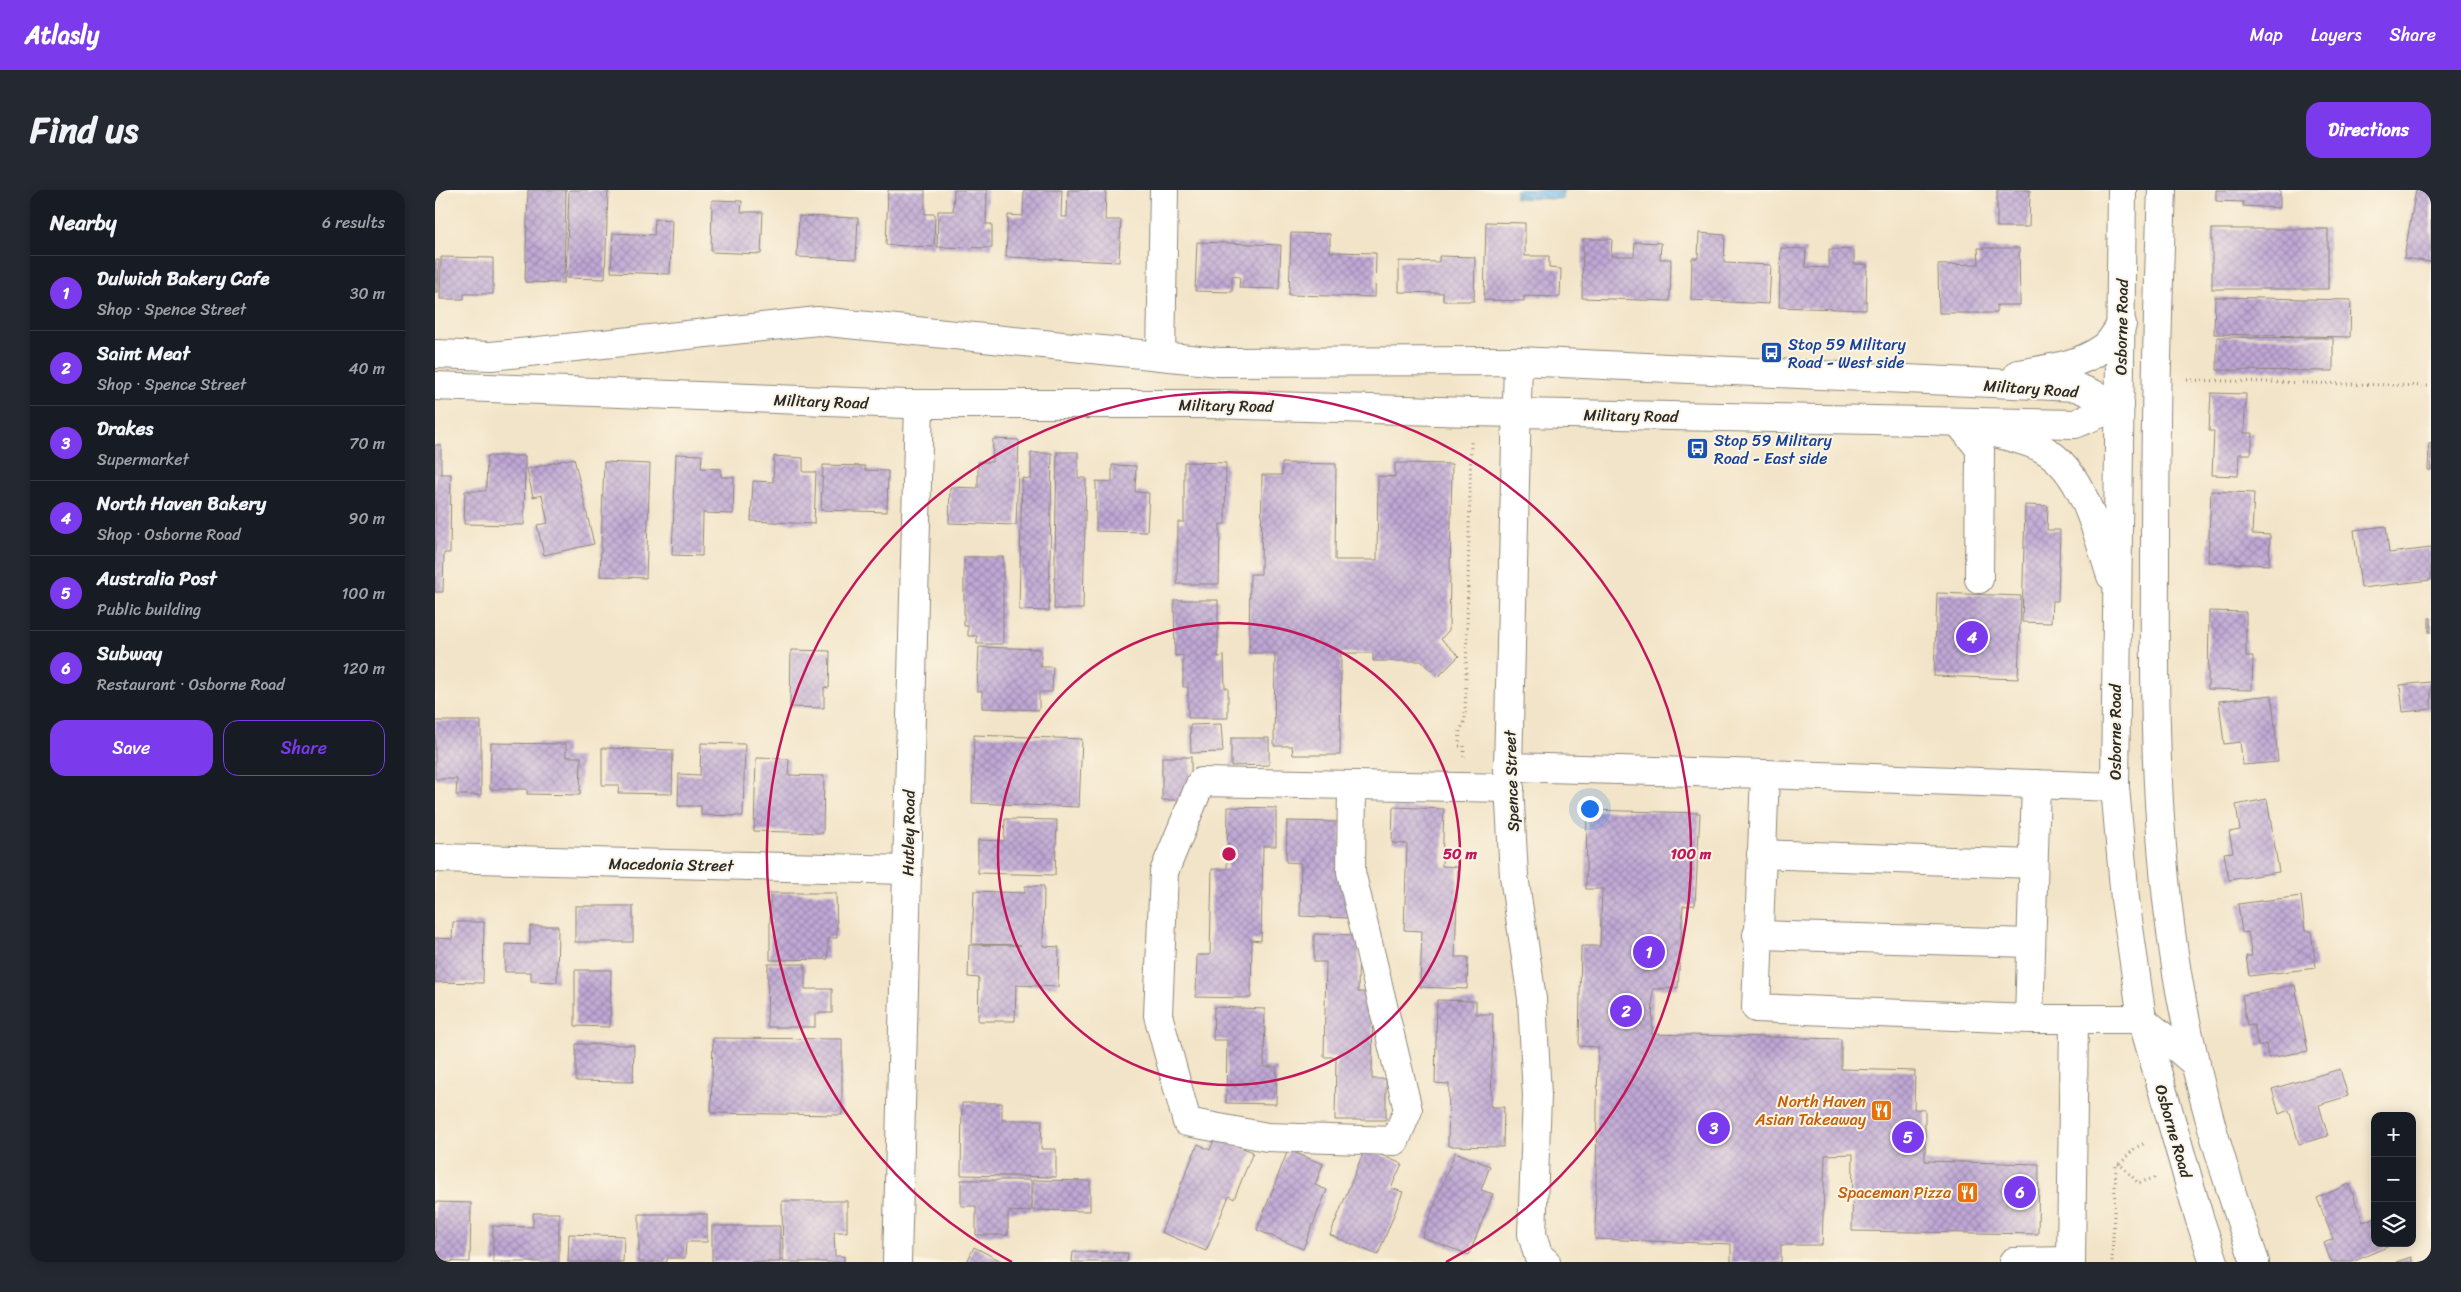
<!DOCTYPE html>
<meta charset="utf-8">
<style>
body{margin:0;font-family:Sriracha,sans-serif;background:#242831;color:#f1f3f6}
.controls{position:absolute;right:15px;bottom:15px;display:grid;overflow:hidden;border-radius:10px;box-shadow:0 2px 12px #0003}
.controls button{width:45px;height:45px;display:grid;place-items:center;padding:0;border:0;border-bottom:1px solid #363941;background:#171b24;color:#f1f3f6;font:25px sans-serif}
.you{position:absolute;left:1154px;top:618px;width:18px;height:18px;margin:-12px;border:4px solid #fff;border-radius:50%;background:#1a73e8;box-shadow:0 0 0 8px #1a73e833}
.badge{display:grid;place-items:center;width:32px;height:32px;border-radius:50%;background:#7c3aed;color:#fff;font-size:16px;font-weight:700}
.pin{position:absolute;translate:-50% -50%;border:2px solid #fff;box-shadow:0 1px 5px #0006}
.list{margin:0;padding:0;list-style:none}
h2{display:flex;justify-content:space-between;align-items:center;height:65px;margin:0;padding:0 20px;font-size:21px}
h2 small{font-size:16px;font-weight:400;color:#9ea1a6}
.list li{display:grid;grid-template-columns:32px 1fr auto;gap:15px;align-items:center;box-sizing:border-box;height:75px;padding:0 20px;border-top:1px solid #363941}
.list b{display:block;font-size:19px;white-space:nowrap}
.list p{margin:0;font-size:16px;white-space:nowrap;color:#9ea1a6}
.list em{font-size:16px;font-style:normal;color:#9ea1a6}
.actions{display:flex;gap:10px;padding:15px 20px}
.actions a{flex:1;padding:11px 0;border:1px solid #7c3aed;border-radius:15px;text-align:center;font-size:18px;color:#7c3aed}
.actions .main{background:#7c3aed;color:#fff}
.icon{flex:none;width:28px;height:28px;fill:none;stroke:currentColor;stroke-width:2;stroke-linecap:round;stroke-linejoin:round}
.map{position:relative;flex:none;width:1996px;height:1072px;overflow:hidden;border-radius:15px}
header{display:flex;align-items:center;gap:30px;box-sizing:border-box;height:70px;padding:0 25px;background:#7c3aed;color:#fff}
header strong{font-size:24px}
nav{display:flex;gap:28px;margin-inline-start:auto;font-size:18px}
.intro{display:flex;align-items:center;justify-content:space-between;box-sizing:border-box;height:120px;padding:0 30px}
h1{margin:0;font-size:35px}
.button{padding:12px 22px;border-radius:15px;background:#7c3aed;color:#fff;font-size:18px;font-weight:700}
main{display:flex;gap:30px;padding:0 30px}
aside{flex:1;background:#171b24;border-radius:15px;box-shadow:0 2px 12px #0003}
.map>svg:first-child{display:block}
</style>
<header>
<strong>Atlasly</strong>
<nav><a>Map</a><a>Layers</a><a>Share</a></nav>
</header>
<div class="intro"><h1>Find us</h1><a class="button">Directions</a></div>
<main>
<aside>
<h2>Nearby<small>6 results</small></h2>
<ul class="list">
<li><span class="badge">1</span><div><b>Dulwich Bakery Cafe</b><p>Shop · Spence Street</p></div><em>30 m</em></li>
<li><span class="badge">2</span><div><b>Saint Meat</b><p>Shop · Spence Street</p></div><em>40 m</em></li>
<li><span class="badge">3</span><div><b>Drakes</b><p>Supermarket</p></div><em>70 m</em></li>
<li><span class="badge">4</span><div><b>North Haven Bakery</b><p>Shop · Osborne Road</p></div><em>90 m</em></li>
<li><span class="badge">5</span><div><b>Australia Post</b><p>Public building</p></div><em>100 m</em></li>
<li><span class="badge">6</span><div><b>Subway</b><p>Restaurant · Osborne Road</p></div><em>120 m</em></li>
</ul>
<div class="actions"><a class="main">Save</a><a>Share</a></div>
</aside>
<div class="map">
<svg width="1996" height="1072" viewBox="0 0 1996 1072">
<defs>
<pattern id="water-waves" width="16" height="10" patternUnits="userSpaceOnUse" patternTransform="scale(1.25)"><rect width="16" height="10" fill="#76c0ef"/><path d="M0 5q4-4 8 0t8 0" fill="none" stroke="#619cc2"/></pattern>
<pattern id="building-cross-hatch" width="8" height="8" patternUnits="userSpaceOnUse" patternTransform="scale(1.25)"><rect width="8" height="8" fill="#bfa8d5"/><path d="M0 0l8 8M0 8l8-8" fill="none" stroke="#9b89ad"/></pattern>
</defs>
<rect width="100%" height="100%" fill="#fcf5e5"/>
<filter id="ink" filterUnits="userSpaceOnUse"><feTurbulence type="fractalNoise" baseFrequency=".02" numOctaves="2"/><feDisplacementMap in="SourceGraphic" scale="10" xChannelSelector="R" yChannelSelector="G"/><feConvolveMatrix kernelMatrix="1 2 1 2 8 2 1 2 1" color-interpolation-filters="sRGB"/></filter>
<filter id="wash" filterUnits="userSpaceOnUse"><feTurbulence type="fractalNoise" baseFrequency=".0096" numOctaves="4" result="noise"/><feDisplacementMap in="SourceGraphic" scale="20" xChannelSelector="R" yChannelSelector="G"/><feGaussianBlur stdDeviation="1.12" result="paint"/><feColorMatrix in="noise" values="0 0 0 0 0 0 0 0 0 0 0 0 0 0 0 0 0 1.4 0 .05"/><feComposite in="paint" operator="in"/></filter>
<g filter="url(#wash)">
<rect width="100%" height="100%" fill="#f2e4c8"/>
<polygon fill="url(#water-waves)" stroke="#50768d" points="1081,0 1128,0 1128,9 1080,8"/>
<g id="blocks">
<g fill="url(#building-cross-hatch)">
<polygon points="93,0 131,0 129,93 90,92"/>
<polygon points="134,0 173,0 170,89 131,88"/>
<polygon points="453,0 490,0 490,24 500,24 499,57 451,55"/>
<polygon points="519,0 552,0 551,34 557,34 557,58 502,57 503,21 518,21"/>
<polygon points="589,0 627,0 626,27 632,27 633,0 671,0 670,30 686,30 684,72 571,67 573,25 588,26"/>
<polygon points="1562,0 1595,0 1594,37 1562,37"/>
<polygon points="1781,0 1845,0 1845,18 1808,16 1808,12 1781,11"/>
<polygon points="1981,0 1996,0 1996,72 1969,68"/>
<polygon points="277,10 307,11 306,22 328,22 326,64 276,62"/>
<polygon points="364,26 423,28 421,69 362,67"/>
<polygon points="220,29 237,30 235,84 176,82 178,43 219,45"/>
<polygon points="1051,32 1090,33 1090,66 1114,66 1114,78 1126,79 1125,107 1089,106 1089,111 1049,110"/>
<rect x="1777" y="39" width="116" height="60"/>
<polygon points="856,43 895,44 895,62 941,63 940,107 854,105"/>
<polygon points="1264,43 1290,45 1289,73 1336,75 1334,114 1256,110 1257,68 1263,68"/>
<polygon points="1148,49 1177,49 1176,66 1199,66 1200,52 1226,53 1225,69 1236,69 1235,111 1147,108"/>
<polygon points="762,52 846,55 844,99 804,98 805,87 797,86 797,102 760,101"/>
<polygon points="1346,58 1371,59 1370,77 1394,78 1394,59 1419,60 1419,74 1432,74 1431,120 1344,117"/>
<polygon points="1543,58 1584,58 1585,115 1562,115 1562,123 1504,123 1503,75 1544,74"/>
<polygon points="1004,66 1040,67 1039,111 1008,111 1008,103 964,102 964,71 1004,72"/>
<polygon points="6,67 58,68 58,104 29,104 29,109 5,109"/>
<polygon points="0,70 4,70 3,102 0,102"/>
<polygon points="1780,107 1916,110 1915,147 1779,144"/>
<polygon points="1782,147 1898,148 1898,181 1782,180"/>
<polygon points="1776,203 1811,204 1809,243 1818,243 1816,264 1804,264 1803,286 1777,285 1779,241 1774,241"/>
<polygon points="558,249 584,250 581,335 514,333 515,297 543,298 543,272 557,272"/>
<polygon points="1994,253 1996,253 1996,280 1993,280"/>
<polygon points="0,255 6,255 6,284 16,284 15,363 9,363 8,402 0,402"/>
<polygon points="622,262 643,262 643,288 651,288 648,419 619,419"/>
<polygon points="596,263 617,263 614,421 584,420 587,288 596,289"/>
<polygon points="241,264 267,265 266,278 286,279 286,287 299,287 298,324 268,323 267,366 237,365"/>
<polygon points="52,266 90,266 89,335 29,334 30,301 51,301"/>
<polygon points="339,266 368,268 368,282 381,282 379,334 316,331 318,291 338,292"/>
<polygon points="139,268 159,354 109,365 102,335 113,333 107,305 98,307 92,279"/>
<polygon points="169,272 215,274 211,388 165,386"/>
<polygon points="749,272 791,273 790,334 785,334 784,394 742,394 743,332 749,332"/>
<polygon points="847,273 901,274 900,370 942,370 943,286 960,287 960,273 1017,274 1014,440 1006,449 1024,466 1003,487 986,471 938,471 938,463 906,463 905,565 858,565 857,556 839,556 840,463 814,463 815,384 826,384 827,285 847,285"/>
<polygon points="388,275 430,276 430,280 453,281 452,322 386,320"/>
<polygon points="677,275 701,276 700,302 714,303 712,342 661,341 661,291 677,292"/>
<polygon points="1776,301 1819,303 1817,344 1835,345 1834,375 1773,372"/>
<polygon points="1590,315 1613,316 1612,340 1625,340 1623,411 1617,411 1616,433 1587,432"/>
<polygon points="1951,336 1954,363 1996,358 1996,390 1926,398 1919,340"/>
<polygon points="529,367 568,367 568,454 542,454 542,446 533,446 533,436 529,436"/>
<polygon points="1502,403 1586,406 1583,489 1499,486"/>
<polygon points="739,410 783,410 783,467 789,466 790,498 793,498 793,528 753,528 753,497 748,497 748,465 740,466"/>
<polygon points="1774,421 1811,422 1811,466 1818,466 1817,500 1773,499"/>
<rect x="1994" y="428" width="2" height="14"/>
<polygon points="544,457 606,459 606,477 618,477 617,502 604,502 604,520 547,518 547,501 542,501"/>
<polygon points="356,460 395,461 394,498 389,497 389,518 355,517"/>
<polygon points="1996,492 1996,519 1968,522 1965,495"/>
<polygon points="1837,505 1843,572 1808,575 1805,552 1789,554 1784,511"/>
<polygon points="0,531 46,531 46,605 21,605 22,589 0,589"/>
<polygon points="786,534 788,562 756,563 755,535"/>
<polygon points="539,545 647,549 644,617 537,613"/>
<polygon points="796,548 834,548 834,575 796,576"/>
<polygon points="56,553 131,554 131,567 146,567 145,605 92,604 92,599 55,599"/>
<polygon points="266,553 310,554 308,626 266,625 266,616 243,616 244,584 265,585"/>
<polygon points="167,558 238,560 237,604 183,603 184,595 167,595"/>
<rect x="727" y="567" width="29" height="43"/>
<polygon points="321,568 354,569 353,585 389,586 388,643 319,641"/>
<polygon points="1832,609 1844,682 1794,690 1789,663 1798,662 1794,642 1805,640 1801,615"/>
<polygon points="793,617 841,618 841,656 828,656 826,751 817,750 816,808 761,807 762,765 775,765 777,679 792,679"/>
<polygon points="958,617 1009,619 1007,676 1023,677 1020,767 1033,767 1032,799 985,797 987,741 969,740 972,654 957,653"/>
<polygon points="1152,620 1265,623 1260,715 1248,716 1243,798 1218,799 1217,844 1406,849 1406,879 1480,881 1479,919 1490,920 1490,971 1604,974 1603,1044 1417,1041 1418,964 1390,965 1387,1055 1346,1055 1346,1072 1296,1072 1296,1054 1160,1049 1163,857 1144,856 1146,756 1165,756 1167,699 1151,699"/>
<polygon points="570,629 622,630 620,685 543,683 543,650 569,651"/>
<polygon points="852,631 906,632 904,695 914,695 913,728 865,726 866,673 851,672"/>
<polygon points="590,696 609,696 608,756 624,757 623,797 581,795 580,831 543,831 544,788 533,787 534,755 586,755 537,754 539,701 590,703"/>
<polygon points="335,703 401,703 402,748 393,748 393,769 335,770"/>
<polygon points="1866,706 1870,741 1876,741 1881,778 1814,786 1811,766 1817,766 1813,742 1807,743 1803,714"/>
<rect x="140" y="716" width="58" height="36"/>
<polygon points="18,732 49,732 48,793 0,792 0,748 17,749"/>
<polygon points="95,736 123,736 122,792 96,791 96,782 70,782 70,754 95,755"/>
<polygon points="879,744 924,745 923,802 938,802 937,889 951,889 951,930 900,930 901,867 889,867 891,772 879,772"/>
<polygon points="333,774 370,774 370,799 397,799 397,823 380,823 380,837 332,837"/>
<polygon points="140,780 176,780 175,837 140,836"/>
<polygon points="1860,795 1873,861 1833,868 1831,854 1823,856 1819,835 1812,836 1807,805"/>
<polygon points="1002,810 1041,811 1041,824 1058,824 1056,917 1069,917 1068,957 1013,956 1014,894 1000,893"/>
<polygon points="779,817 830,819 829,877 842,877 841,914 791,913 792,850 778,850"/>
<polygon points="278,848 407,849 407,925 276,923"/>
<polygon points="141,854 199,855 198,892 141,891"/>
<polygon points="1905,879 1913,906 1884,915 1893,946 1864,954 1854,920 1844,924 1837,899"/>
<polygon points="527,913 567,913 567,930 607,930 606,959 621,959 621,987 526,985"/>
<polygon points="780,947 818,962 799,1009 794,1006 771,1061 726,1042 763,954 775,960"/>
<polygon points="930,958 967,974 956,998 968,1002 943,1065 895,1045"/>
<polygon points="853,960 888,974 880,995 892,1000 868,1059 822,1040"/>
<polygon points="1020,962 1055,976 1046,1000 1058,1004 1034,1065 987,1047"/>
<polygon points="526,990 596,990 596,1021 573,1022 573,1045 541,1045 541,1016 526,1016"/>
<polygon points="598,990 655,991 655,1021 597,1020"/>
<polygon points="1914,994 1928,1032 1940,1027 1940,1053 1961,1053 1917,1072 1896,1072 1889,1053 1898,1049 1882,1008"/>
<polygon points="347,1011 412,1011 412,1042 399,1042 400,1066 409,1066 409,1072 348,1072"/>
<polygon points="0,1012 36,1013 35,1072 0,1071"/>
<polygon points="98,1023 124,1023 124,1072 58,1072 58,1036 98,1037"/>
<polygon points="204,1024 272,1024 272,1052 251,1052 250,1068 232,1068 232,1072 204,1072"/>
<rect x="277" y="1036" width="68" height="36"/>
<polygon points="134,1044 189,1046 188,1072 133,1072"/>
<polygon points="539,1057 568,1072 532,1072"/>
<polygon points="638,1062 693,1063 692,1072 637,1072"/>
<polygon points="1976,1067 1977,1072 1961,1072"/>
</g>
</g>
</g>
<g filter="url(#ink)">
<use href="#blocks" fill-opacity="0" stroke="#8e887a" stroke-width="1"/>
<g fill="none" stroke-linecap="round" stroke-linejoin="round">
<defs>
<g id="minor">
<polyline points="1687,0 1680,597 1690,709 1707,829 1764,1027 1779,1072"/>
<path d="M1727 0C1722 125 1720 250 1720 376 1719 512 1720 648 1742 783 1758 881 1787 979 1820 1072"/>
<polyline points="0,164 56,166 383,131 784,172 1083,171 1641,197 1685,215"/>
<polyline points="726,166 729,0"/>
<polyline points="1083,171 1073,577 1079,686 1097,809 1102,906 1097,1044 1103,1065 1111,1072"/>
<path d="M1583 184C1611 179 1643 176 1668 158 1676 153 1681 141 1687 134"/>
<polyline points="0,196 471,214 774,214 1036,222 1640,234 1685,215"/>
<polyline points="1523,232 1545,259 1544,389"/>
<path d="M1554 241C1569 246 1587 249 1602 256 1648 276 1661 342 1676 386"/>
<polyline points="1073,577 1330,584 1321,818 1594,829 1707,829 1761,874"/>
<polyline points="1330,584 1680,597"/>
<polyline points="917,595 916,682 973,920 960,951 832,947 752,932 723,825 729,682 766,592 1075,598"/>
<polyline points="1326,664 1598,674"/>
<polyline points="0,668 473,680"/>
<polyline points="1322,745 1596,753"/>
<polyline points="1594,829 1601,594"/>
<polyline points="462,1072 484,214"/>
<polyline points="1578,1072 1636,1071"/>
<polyline points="1636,1072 1639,829"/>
</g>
</defs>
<use href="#minor" stroke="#8e887a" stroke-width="30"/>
<g stroke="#8e887a" stroke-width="3" stroke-dasharray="1 4" stroke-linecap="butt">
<polyline points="1752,190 1996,196"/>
<polyline points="1029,567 1029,556 1024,556 1025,541 1030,530 1036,252"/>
<polyline points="1685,974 1700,958 1710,953"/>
<polyline points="1677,1072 1681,974 1685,974 1703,993 1722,987"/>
</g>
<use href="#minor" stroke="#fff" stroke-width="28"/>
</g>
</g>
<g fill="none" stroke="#c2185b" stroke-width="2.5">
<circle cx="794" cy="664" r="231"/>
<path d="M577 1072A462 462 0 1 1 1011 1072"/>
</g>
<defs>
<symbol id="bus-square" viewBox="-11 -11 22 22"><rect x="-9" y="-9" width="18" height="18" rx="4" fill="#1a4fb4" stroke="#fcf5e5"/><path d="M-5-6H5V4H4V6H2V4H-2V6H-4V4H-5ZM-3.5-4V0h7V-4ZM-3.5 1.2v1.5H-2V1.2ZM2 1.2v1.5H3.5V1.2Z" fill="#fff"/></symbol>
<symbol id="restaurant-square" viewBox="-11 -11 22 22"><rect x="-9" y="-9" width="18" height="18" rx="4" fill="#e8710a" stroke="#fcf5e5"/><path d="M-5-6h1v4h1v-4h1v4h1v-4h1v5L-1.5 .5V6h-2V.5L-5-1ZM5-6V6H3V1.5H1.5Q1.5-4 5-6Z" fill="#fff"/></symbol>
</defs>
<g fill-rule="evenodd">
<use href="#bus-square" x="1324" y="150" width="25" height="25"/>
<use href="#bus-square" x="1250" y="246" width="25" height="25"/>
<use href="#restaurant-square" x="1434" y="908" width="25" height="25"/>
<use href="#restaurant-square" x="1520" y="990" width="25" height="25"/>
</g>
<g text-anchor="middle" stroke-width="4" stroke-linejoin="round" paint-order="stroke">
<g font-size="16" fill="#2b2b2b" stroke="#fcf5e5">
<text transform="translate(1686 137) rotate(-89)" y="6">Osborne Road</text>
<text transform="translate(1596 198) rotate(4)" y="6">Military Road</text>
<text transform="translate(386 211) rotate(2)" y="6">Military Road</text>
<text transform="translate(791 215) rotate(1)" y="6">Military Road</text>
<text transform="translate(1196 225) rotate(1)" y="6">Military Road</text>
<text transform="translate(1680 542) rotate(-90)" y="6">Osborne Road</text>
<text transform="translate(1076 591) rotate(-92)" y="6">Spence Street</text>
<text transform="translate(473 643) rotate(-89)" y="6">Hutley Road</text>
<text transform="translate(236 674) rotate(1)" y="6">Macedonia Street</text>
<text transform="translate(1739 941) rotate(74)" y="6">Osborne Road</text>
</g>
<g font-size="16" fill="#164399" stroke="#fcf5e5" text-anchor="start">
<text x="1353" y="160">Stop 59 Military<tspan x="1353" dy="18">Road - West side</tspan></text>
<text x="1279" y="256">Stop 59 Military<tspan x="1279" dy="18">Road - East side</tspan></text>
</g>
<g font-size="16" fill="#c56008" stroke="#fcf5e5" text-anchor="end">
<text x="1431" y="917">North Haven<tspan x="1431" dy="18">Asian Takeaway</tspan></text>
<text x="1516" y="1008">Spaceman Pizza</text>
</g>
</g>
<circle cx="794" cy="664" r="8" fill="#c2185b" stroke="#fcf5e5" stroke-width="2.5"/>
<g font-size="15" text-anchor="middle" font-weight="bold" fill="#c2185b" stroke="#fcf5e5" stroke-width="4" stroke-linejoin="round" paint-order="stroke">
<text x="1025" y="669">50 m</text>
<text x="1256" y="669">100 m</text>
</g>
</svg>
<div class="controls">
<button>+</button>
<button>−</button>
<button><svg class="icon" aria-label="layers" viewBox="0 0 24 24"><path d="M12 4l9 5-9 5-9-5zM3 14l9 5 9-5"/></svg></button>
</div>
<div class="you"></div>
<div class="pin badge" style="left:1214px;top:762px">1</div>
<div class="pin badge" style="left:1191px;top:821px">2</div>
<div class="pin badge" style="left:1279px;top:938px">3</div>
<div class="pin badge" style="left:1537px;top:447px">4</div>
<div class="pin badge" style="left:1473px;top:947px">5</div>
<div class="pin badge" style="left:1585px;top:1002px">6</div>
</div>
</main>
